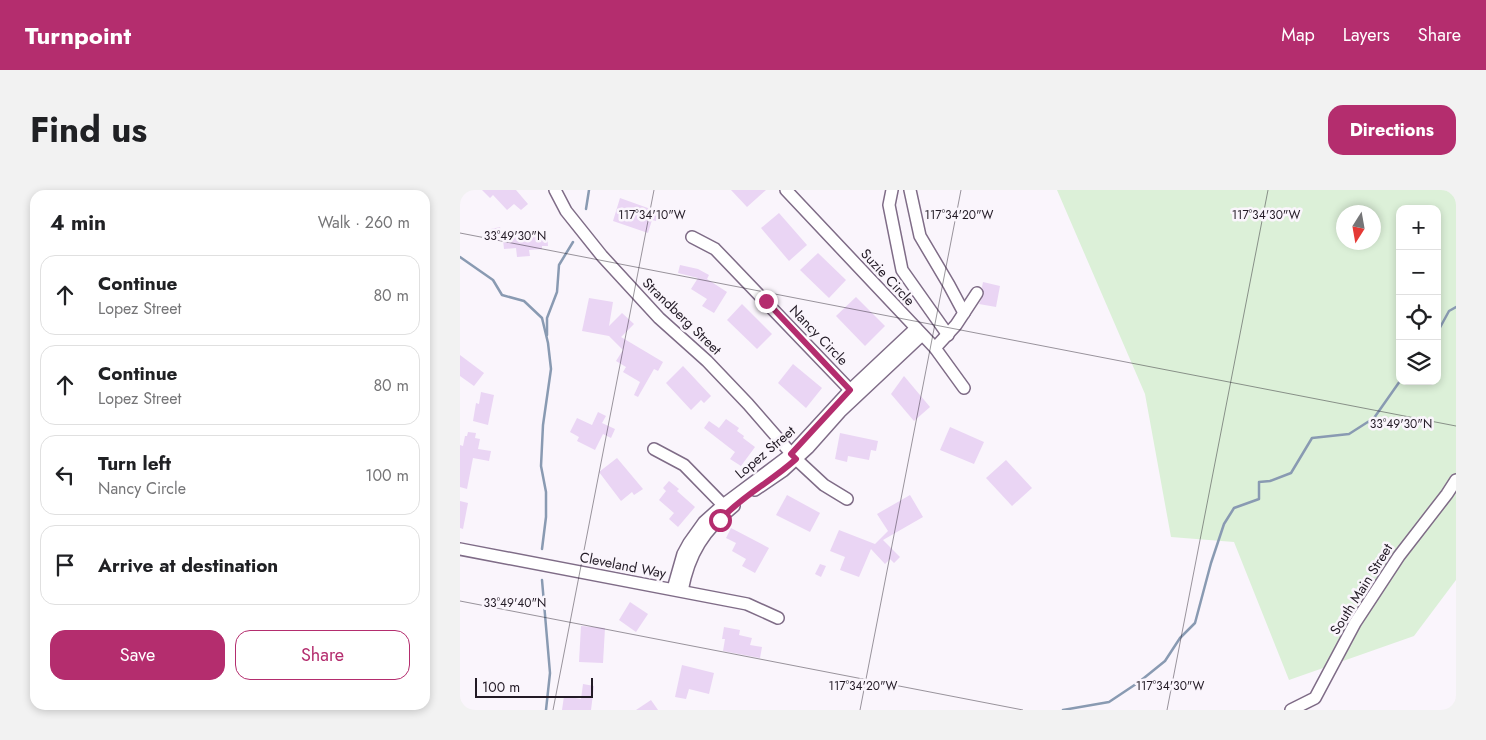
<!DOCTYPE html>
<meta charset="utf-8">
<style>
body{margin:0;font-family:Jost,sans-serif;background:#f2f2f2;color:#202124}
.controls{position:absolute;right:15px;top:15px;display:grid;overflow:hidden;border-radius:10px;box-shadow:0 2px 8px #0003}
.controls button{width:45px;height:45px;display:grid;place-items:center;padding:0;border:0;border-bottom:1px solid #e0e0e0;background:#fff;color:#202124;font:25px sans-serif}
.compass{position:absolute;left:876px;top:15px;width:45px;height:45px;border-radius:50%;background:#fff;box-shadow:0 2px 8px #0003;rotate:191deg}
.scale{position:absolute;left:15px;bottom:12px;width:118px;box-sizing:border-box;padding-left:5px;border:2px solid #221a25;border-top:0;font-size:14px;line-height:18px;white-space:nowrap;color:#221a25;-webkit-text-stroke:4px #faf5fc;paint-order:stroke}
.stop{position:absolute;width:15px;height:15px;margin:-11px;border:4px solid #b42d6e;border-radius:50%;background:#fff}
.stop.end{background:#b42d6e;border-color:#fff;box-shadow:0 1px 5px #0008}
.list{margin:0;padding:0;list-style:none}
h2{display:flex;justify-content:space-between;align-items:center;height:65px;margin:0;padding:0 20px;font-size:21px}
h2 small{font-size:16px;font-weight:400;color:#757577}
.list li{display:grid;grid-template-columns:32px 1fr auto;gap:15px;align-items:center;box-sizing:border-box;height:80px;margin:0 10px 10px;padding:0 10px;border:1px solid #e0e0e0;border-radius:15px}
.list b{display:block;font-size:19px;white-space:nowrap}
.list p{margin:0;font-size:16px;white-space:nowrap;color:#757577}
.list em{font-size:16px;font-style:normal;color:#757577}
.actions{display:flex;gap:10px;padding:15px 20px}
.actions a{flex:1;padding:11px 0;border:1px solid #b42d6e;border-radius:15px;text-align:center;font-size:18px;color:#b42d6e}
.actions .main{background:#b42d6e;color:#fff}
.icon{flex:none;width:28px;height:28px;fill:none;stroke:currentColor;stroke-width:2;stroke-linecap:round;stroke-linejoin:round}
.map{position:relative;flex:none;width:996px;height:520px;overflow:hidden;border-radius:15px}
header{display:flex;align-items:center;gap:30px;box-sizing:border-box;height:70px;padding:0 25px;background:#b42d6e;color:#fff}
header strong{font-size:24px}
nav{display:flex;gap:28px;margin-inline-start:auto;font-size:18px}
.intro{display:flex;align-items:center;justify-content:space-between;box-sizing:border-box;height:120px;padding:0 30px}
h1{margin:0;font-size:35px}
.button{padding:12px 22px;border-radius:15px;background:#b42d6e;color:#fff;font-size:18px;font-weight:700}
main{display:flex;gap:30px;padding:0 30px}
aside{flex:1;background:#fff;border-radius:15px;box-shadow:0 2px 8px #0003}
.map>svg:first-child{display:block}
</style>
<header>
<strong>Turnpoint</strong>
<nav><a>Map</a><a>Layers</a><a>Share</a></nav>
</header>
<div class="intro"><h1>Find us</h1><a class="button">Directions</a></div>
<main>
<aside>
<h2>4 min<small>Walk · 260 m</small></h2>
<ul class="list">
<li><svg class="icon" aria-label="ahead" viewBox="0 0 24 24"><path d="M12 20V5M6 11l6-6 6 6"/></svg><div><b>Continue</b><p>Lopez Street</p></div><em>80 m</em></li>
<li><svg class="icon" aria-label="ahead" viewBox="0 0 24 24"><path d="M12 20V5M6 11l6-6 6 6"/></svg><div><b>Continue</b><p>Lopez Street</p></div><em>80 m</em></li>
<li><svg class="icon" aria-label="left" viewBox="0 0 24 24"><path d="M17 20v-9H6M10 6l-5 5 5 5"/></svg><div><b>Turn left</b><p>Nancy Circle</p></div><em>100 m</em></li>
<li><svg class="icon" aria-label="arrive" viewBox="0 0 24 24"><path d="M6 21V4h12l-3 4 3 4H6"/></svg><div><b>Arrive at destination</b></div></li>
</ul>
<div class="actions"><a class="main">Save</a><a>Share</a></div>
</aside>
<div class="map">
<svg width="996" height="520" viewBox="0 0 996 520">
<rect width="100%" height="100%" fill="#faf5fc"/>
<path fill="#dcf0d8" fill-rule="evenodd" d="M597 0H996V390L954 446 829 490 774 352 711 347 685 204ZM940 19H977V191H940ZM884 22H914V52H884Z"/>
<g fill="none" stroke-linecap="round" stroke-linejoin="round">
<g stroke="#899ab2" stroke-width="2.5">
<polyline points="126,19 129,0"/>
<polyline points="0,67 33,90 42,105 64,111 82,128 88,153 91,179 83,235 81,276 86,302 86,327 82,359"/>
<polyline points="977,143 989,121 996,117"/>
<polyline points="87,145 87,128 97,102 99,75 113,52"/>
<polyline points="82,390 90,483 86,520"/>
<polyline points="603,520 649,512 679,492 705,471 720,448 735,433 751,373 764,334 774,318 799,309 799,292 810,291 831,283 852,248 889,244 914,228 940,191"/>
</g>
</g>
<g fill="#ead5f4">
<polygon points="22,0 56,0 68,14 61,20 54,14 47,20 33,5 30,8"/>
<polygon points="271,0 306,0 287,17"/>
<polygon points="160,8 199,22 196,31 192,30 188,43 153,31"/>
<polygon points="319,23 347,55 329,71 301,38"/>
<polygon points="40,37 43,50 34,51 31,39"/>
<polygon points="79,40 80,44 87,43 88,56 82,56 82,59 69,60 70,66 57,67 56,58 44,59 43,50 54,49 54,42"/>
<polygon points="358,63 386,90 369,108 340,80"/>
<polygon points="220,75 238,79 249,85 247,89 267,102 254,123 242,116 247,109 231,99 238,88 218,83"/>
<polygon points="523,92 540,96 536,117 519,114 524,104 522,97"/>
<polygon points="396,107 425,136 405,156 376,126"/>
<polygon points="129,108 153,112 149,136 162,123 174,134 161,147 203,172 198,181 194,179 178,207 174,205 180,192 163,182 166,177 156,171 163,160 149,146 122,141"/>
<polygon points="282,114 312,144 297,159 267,130"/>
<polygon points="0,165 24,183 14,196 0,186"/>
<polygon points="333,174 362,198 346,218 318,193"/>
<polygon points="223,176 251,206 244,213 241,210 231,220 206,193"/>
<polygon points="444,186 470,217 454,231 431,204"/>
<polygon points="21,202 34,205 28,235 13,231 16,213 19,214"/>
<polygon points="138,222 146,226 142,233 155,239 151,248 143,244 135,260 117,251 119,247 110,242 117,228 132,235"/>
<polygon points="266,229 279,238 277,241 284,246 283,248 295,257 281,276 270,269 275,262 244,238 249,231 259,238"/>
<polygon points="490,237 524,252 514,274 480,260"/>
<polygon points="8,242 16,243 15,248 20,249 18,259 31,261 29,271 13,268 7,299 0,297 0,255 3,256 5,246 7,246"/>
<polygon points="380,243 418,251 416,261 411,260 409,270 388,266 387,272 375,269"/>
<polygon points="157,268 183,299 174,305 172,302 161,311 139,282"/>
<polygon points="546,270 572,298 552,316 526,288"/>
<polygon points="209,291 219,299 217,301 235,317 218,337 209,329 214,323 199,310 206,301 203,298"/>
<polygon points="327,305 360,323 350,342 316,325"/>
<polygon points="450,305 463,327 423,350 440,367 434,373 430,369 425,374 411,359 399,387 380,380 385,367 370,361 379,340 415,354 428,341 417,324"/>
<polygon points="0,311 8,313 3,339 0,338"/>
<polygon points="271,338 309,358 295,383 282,376 286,369 272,361 276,353 266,348"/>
<polygon points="360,374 366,376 361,387 355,384"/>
<polygon points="170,412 188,424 176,442 159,430"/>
<polygon points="121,436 145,438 143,473 119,472"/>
<polygon points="264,437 280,440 279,445 292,448 290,455 302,457 300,468 263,461 265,449 262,449"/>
<polygon points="222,475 254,483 249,504 229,499 226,509 215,507"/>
<polygon points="123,494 134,496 131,520 102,520 104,506 121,509"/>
<polygon points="191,510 198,520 176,520"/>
</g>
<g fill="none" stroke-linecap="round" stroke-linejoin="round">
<defs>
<g id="minor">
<polyline points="95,0 106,21 142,66 199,128 247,171 288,214 336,269 364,295 387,309"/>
<polyline points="326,0 475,158 504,198"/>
<polyline points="432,0 429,15 442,80 488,145"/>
<polyline points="450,0 460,46 489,95 504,123"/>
<polyline points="232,47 255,59 395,205"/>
<polyline points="475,158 496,135 517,103"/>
<polyline points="194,259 224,275 267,319"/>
<polyline points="295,300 323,281 348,258 380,222 462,145"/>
<polyline points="0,359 287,414 318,428"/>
<polyline points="213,399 223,364 229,353 244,332 263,315 331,264 390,200 456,138"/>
<path d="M222 401C229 363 244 340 274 316"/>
<polyline points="831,520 855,508 895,433 939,366 987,304 996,290"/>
</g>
</defs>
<use href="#minor" stroke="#7f6c87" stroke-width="14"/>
<use href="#minor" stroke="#fff" stroke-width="11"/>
</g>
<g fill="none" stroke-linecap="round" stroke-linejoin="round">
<path stroke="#b42d6e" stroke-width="6" d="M260 330C282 306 312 291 336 269L331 264 390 200 306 111"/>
</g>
<path fill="none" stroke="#221a25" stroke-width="1" stroke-opacity="0.45" d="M0 43 996 236M0 411 563 520M93 520 194 0M400 520 501 0M707 520 808 0"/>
<g text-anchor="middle" stroke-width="5" stroke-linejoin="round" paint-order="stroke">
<g font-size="14" fill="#221a25" stroke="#faf5fc">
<text transform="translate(428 87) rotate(47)" y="5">Suzie Circle</text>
<text transform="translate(222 126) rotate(44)" y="5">Strandberg Street</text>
<text transform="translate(359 145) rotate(46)" y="5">Nancy Circle</text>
<text transform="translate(305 262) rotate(-40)" y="5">Lopez Street</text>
<text transform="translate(163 375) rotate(11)" y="5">Cleveland Way</text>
<text transform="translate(901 399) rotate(-58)" y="5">South Main Street</text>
</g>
</g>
<g font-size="12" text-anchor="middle" fill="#221a25" stroke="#faf5fc" stroke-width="5" stroke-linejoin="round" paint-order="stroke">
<text x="499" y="29">117°34'20"W</text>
<text x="192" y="29">117°34'10"W</text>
<text x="806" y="29">117°34'30"W</text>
<text x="55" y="50">33°49'30"N</text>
<text x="941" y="238">33°49'30"N</text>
<text x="55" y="417">33°49'40"N</text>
<text x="403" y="500">117°34'20"W</text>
<text x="710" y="500">117°34'30"W</text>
</g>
</svg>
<div class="controls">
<button>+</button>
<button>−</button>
<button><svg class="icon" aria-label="locate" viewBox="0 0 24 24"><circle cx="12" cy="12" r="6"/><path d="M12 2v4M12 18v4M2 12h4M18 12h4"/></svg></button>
<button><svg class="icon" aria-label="layers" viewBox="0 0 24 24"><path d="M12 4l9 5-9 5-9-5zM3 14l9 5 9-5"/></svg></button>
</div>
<svg class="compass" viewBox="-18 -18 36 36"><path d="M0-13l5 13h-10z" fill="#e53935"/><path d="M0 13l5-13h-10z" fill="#757577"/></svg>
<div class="scale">100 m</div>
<div class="stop" style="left:260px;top:330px"></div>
<div class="stop end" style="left:306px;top:111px"></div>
</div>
</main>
